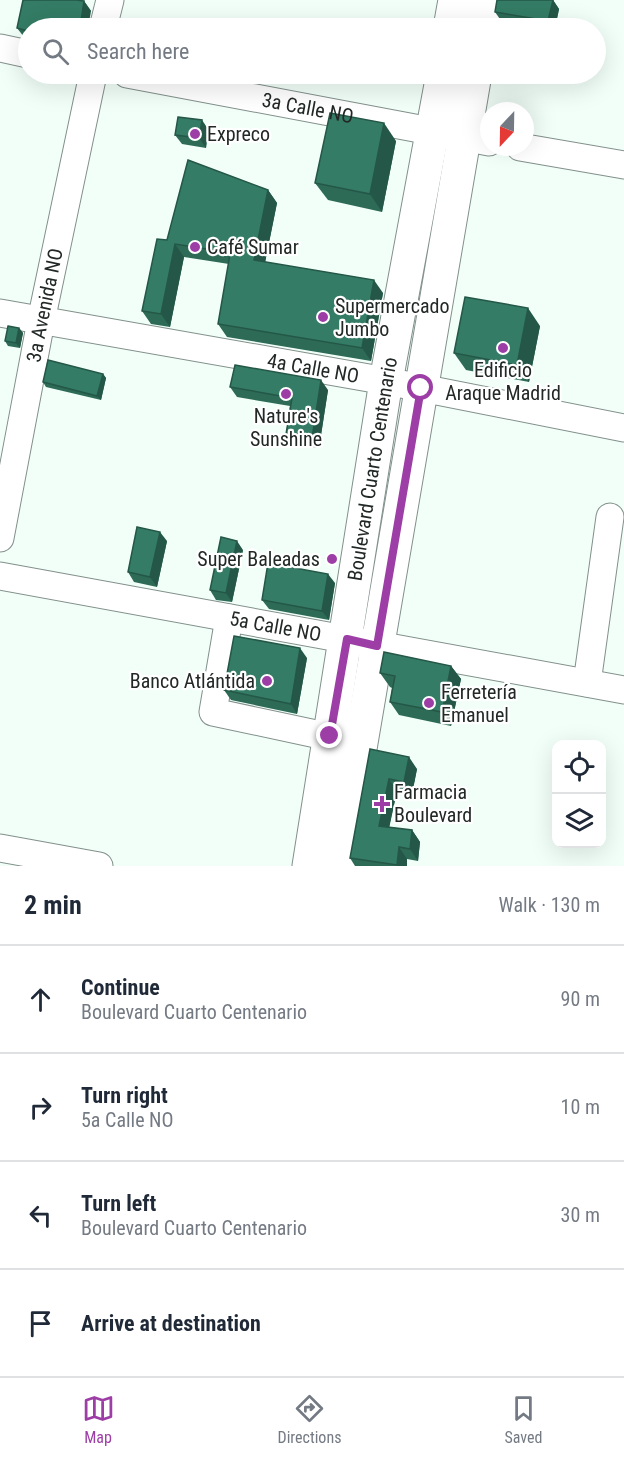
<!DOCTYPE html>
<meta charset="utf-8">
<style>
body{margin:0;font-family:"Roboto Condensed",sans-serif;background:#f2f2f3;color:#1f2937}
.controls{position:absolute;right:18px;bottom:18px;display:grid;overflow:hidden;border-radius:12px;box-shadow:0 6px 24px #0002}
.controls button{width:54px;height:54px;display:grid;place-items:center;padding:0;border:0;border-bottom:2px solid #e0e1e3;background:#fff;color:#1f2937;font:30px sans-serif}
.compass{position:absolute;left:480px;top:102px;width:54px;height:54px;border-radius:50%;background:#fff;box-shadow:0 6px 24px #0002;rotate:202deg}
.stop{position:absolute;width:18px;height:18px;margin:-14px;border:4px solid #9c3ea6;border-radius:50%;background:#fff}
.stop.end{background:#9c3ea6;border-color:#fff;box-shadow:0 2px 6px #0008}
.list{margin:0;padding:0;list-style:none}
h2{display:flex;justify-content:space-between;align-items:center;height:78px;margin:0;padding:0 24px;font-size:26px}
h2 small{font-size:20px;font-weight:400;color:#747a83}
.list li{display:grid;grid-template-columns:39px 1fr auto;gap:18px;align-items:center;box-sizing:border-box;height:108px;padding:0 24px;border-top:2px solid #e0e1e3}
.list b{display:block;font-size:22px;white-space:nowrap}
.list p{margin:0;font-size:20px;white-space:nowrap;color:#747a83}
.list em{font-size:20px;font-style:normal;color:#747a83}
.icon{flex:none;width:33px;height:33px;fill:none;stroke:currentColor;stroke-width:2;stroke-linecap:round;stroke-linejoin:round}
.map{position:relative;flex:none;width:624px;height:866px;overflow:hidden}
.search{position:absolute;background:#fff;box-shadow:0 6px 24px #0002;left:18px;right:18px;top:18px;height:66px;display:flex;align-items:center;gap:15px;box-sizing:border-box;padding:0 21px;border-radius:33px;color:#747a83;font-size:22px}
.sheet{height:510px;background:#fff}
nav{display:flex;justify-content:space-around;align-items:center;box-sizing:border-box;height:84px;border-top:2px solid #e0e1e3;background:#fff;font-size:16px;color:#747a83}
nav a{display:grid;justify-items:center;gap:3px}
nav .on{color:#9c3ea6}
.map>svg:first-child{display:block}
</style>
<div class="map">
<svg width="624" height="866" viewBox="0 0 624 866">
<rect width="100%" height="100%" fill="#f2fff9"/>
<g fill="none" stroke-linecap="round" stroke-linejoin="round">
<defs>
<g id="minor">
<polyline points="103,28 110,0"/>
<polyline points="0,48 28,54"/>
<path id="s1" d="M127 74 489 142"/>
<polyline points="520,147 624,165"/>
<path id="s2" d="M0 313 386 381 624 428"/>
<path id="s3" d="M0 538 41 321 93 74"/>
<path id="s4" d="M0 576 624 690"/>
<polyline points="229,618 213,712 330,737"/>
<polyline points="587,683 610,517"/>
<polyline points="0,848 99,866"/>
</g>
<g id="major">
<polyline points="450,28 455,0"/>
<polyline points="482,28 486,0"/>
<path id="s5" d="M309 866 386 381 443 74"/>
<polyline points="340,866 475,74"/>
</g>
</defs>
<use href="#minor" stroke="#82908b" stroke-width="29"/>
<use href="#major" stroke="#82908b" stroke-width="35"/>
<use href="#minor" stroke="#fff" stroke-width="27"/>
<use href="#major" stroke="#fff" stroke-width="33"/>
</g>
<g fill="#2d6b57">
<polygon points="553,0 559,9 555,28 541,28 502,22 495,12"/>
<polygon points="84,1 91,11 28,28 28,38 24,37 17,28"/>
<polygon points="208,129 206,148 182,144 175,135"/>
<polygon points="396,141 382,212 328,200 315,183"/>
<polygon points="268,190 277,203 265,262 383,293 371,361 227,337 218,324 229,264 184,257 170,327 151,324 142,311 167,240"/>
<polygon points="540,326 529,382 466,370 454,353"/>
<polygon points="19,328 23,333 20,348 8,346 5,341"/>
<polygon points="103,374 106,378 101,400 46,387 43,382"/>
<polygon points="230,387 328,390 319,448 293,444 286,434 290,406 237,397"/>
<polygon points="167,541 157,587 134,582 128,572"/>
<polygon points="243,550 232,602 216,600 210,590"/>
<polygon points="335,583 329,620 269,609 262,600"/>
<polygon points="307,658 297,714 231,700 224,690"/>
<polygon points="451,666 461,679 451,726 399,715 390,702 392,688 390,687 380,673"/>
<polygon points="370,749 417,769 412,794 397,791 389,827 412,830 420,842 418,861 407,859 407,866 355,866 350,858"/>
</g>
<g fill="#245747">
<polygon points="553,0 559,9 555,28 553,28 548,21"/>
<polygon points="84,1 91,11 88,28 80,28"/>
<polygon points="202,120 208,129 206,148 199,138"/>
<polygon points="384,123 396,141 382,212 370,194"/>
<polygon points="268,190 277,203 263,273 254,260"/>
<polygon points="175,244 184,257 170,327 161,314"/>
<polygon points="374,280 383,293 371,361 362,348"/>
<polygon points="528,308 540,326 529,382 517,365"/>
<polygon points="19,328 23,333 20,348 16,343"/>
<polygon points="103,374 106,378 101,400 97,396"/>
<polygon points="321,380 328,390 319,448 312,438"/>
<polygon points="160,532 167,541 157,587 150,577"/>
<polygon points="237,541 243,550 232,602 226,593"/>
<polygon points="328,574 335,583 329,620 322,611"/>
<polygon points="300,648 307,658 297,714 291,704"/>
<polygon points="451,666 461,679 451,726 442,712"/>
<polygon points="409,757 417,769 412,794 404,782"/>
<polygon points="389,779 397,791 387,838 379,826"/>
<polygon points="412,830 420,842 418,861 410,849"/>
<polygon points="399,847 407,859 407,866 398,866 397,865"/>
</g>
<g fill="#347c65" stroke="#245747" stroke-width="1.5">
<polygon points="23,0 76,0 84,1 80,28 28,28 28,31 17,28"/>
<polygon points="497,0 553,0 548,21 495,12"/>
<polygon points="330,113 384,123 370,194 315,183"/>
<polygon points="178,117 202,120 199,138 175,135"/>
<polygon points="188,160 268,190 254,260 374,280 362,348 218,324 230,254 220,251 175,244 161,314 142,311 157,239 167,240"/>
<polygon points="465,297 528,308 517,365 454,353"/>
<polygon points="8,326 19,328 16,343 5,341"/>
<polygon points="48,360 103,374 97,396 43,382"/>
<polygon points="235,365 321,380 312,438 286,434 292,398 230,387"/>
<polygon points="137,527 160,532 150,577 128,572"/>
<polygon points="221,537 237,541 226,593 210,590"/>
<polygon points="268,563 328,574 322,611 262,600"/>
<polygon points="234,636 300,648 291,704 224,690"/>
<polygon points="384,652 451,666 442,712 390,702 395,676 380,673"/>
<polygon points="370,749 409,757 404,782 389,779 379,826 412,830 410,849 399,847 397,865 350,858"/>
</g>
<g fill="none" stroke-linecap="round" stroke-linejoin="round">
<polyline stroke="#9c3ea6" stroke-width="8" points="330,736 347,639 377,646 421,388"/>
</g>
<g fill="#9c3ea6" stroke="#fff" stroke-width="2">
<circle cx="195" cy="134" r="6"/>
<circle cx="195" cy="247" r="6"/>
<circle cx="323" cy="317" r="6"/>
<circle cx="503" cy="348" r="6"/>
<circle cx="286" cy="394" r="6"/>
<circle cx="332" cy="559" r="6"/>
<circle cx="267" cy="681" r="6"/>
<circle cx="429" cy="703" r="6"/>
<path d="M379 795h6v6h6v6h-6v6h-6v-6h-6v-6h6z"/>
</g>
<g text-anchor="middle" stroke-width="4.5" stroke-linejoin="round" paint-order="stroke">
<g font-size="20" fill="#222826" stroke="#fff">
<text dy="7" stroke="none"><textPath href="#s1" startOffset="184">3a Calle NO</textPath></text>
<text dy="7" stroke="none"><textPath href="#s3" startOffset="237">3a Avenida NO</textPath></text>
<text dy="7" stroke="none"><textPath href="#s2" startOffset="318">4a Calle NO</textPath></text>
<text dy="7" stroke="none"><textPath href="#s5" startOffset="402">Boulevard Cuarto Centenario</textPath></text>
<text dy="7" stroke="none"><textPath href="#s4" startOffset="280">5a Calle NO</textPath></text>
</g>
<g font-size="20" fill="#222826" stroke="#fff" text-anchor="start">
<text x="207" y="141">Expreco</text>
<text x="207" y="254">Café Sumar</text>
<text x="335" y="313">Supermercado<tspan x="335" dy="23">Jumbo</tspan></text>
<text x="503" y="377" text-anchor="middle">Edificio<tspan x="503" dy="23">Araque Madrid</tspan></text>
<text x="286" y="423" text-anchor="middle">Nature's<tspan x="286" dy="23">Sunshine</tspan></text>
<text x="320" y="566" text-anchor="end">Super Baleadas</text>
<text x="255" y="688" text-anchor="end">Banco Atlántida</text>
<text x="441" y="699">Ferretería<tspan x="441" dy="23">Emanuel</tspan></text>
<text x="394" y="799">Farmacia<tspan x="394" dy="23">Boulevard</tspan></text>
</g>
</g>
</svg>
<div class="controls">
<button><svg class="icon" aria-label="locate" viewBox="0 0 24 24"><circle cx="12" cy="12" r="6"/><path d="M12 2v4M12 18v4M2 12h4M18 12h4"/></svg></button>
<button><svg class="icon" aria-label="layers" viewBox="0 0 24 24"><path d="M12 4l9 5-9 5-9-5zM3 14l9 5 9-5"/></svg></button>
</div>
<svg class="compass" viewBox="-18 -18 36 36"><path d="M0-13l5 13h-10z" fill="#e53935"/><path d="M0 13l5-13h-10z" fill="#747a83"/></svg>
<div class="stop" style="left:421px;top:388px"></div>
<div class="stop end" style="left:330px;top:736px"></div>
<div class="search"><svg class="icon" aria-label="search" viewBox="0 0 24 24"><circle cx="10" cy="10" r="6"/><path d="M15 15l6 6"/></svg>Search here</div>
</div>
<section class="sheet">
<h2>2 min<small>Walk · 130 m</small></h2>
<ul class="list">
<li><svg class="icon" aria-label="ahead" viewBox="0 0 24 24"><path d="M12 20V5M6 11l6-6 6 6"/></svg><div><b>Continue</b><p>Boulevard Cuarto Centenario</p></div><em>90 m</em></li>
<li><svg class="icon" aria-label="right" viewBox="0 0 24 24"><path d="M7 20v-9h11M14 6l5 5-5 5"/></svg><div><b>Turn right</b><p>5a Calle NO</p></div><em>10 m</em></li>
<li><svg class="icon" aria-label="left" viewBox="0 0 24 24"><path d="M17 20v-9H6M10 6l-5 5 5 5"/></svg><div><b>Turn left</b><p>Boulevard Cuarto Centenario</p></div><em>30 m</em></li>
<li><svg class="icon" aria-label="arrive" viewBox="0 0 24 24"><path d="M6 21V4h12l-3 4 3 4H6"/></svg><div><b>Arrive at destination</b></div></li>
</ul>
</section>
<nav>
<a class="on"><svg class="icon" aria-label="map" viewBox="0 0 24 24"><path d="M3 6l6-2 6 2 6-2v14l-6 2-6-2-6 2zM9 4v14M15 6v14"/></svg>Map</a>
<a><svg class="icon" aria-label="directions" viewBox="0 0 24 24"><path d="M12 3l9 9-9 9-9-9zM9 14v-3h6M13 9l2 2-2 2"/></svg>Directions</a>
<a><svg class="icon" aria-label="saved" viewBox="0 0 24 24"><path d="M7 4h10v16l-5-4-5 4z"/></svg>Saved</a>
</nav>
